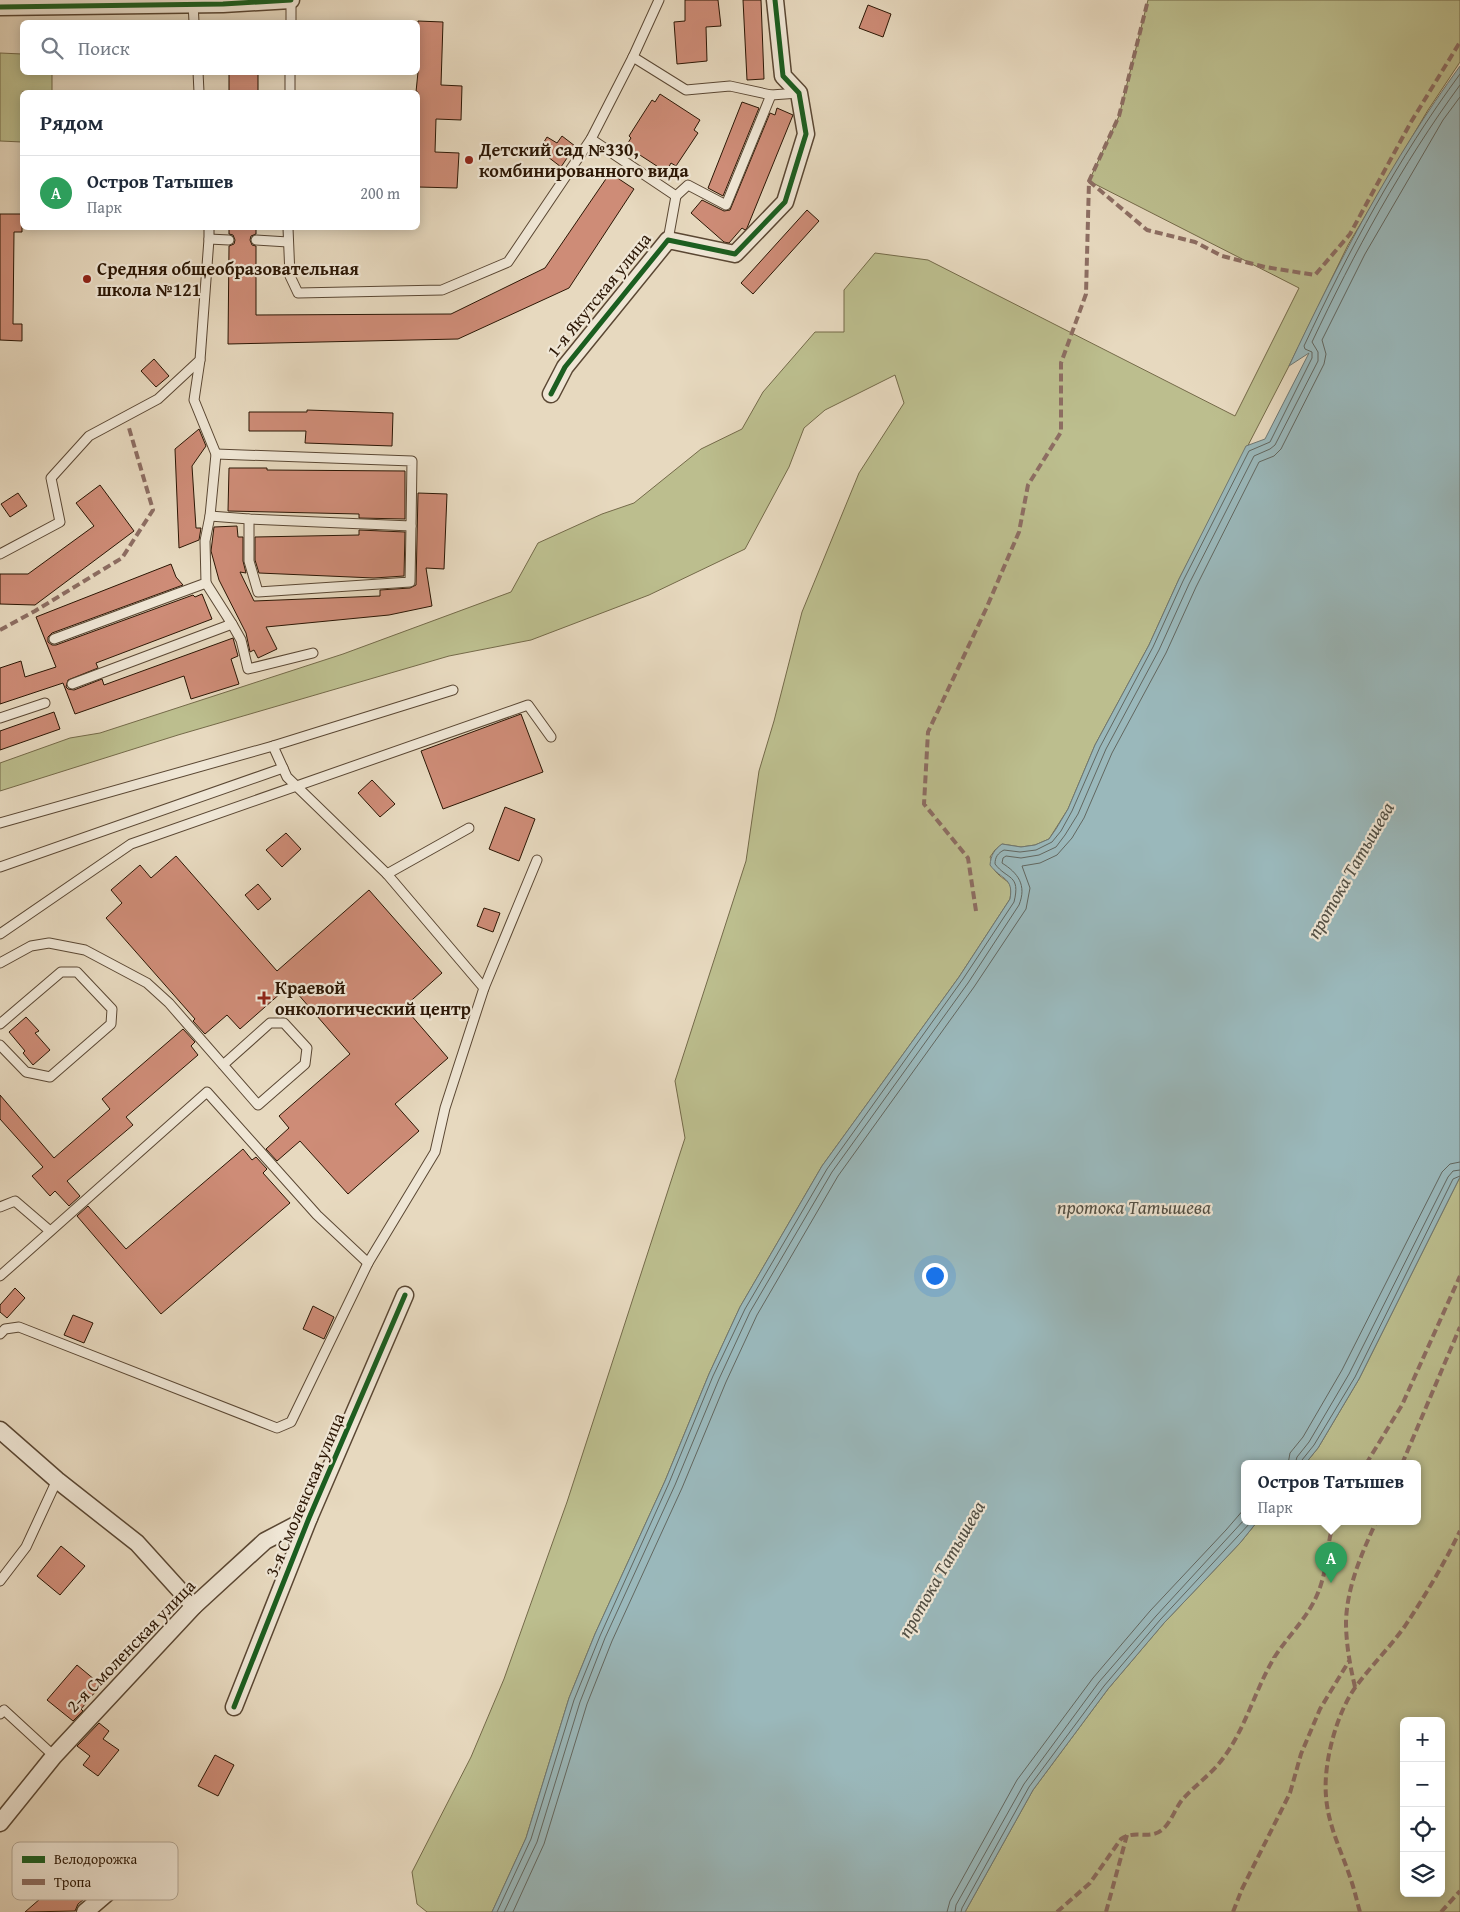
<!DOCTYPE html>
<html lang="ru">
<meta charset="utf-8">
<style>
body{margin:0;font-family:"Gentium Book Plus",serif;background:#f6f6f7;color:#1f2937}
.controls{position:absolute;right:15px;bottom:15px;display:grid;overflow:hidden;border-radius:8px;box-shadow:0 2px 12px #0003}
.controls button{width:45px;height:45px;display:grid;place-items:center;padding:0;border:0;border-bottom:1px solid #e0e1e3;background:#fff;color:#1f2937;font:25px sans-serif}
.you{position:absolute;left:934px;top:1275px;width:18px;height:18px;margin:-12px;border:4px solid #fff;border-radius:50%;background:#1a73e8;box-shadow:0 0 0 8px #1a73e833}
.badge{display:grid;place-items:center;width:32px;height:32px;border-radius:50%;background:#0b8043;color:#fff;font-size:16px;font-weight:700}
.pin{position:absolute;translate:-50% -41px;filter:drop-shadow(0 1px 2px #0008)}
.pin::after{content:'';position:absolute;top:26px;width:18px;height:15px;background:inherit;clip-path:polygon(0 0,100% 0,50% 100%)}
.popup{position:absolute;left:1241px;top:1460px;width:180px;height:65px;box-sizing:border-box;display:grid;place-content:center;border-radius:8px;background:#fff;filter:drop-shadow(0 1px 4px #0005);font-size:16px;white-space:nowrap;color:#747a83}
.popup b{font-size:19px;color:#1f2937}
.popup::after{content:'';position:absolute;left:50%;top:100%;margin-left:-10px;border:10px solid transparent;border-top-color:#fff}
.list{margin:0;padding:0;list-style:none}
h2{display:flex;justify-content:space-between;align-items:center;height:65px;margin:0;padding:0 20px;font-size:21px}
h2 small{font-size:16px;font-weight:400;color:#747a83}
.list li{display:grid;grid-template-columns:32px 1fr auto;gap:15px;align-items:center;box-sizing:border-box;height:75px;padding:0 20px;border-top:1px solid #e0e1e3}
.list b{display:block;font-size:19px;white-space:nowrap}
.list p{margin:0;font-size:16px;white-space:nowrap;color:#747a83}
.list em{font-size:16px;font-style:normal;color:#747a83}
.icon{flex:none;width:28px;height:28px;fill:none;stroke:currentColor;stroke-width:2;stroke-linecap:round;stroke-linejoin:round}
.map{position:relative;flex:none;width:1460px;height:1912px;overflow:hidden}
.search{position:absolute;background:#fff;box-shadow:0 2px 12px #0003;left:20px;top:20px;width:400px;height:55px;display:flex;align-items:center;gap:12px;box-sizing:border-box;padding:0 18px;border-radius:8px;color:#747a83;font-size:19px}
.panel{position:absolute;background:#fff;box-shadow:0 2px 12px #0003;left:20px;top:90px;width:400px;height:140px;border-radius:8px}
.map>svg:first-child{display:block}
</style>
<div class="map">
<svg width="1460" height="1912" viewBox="0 0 1460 1912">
<rect width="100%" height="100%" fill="#e7d9bf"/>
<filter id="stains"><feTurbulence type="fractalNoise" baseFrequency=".004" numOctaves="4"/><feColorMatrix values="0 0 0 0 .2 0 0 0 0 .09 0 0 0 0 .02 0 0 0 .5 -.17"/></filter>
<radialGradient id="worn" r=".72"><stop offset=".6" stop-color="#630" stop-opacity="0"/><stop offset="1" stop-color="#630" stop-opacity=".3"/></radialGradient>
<g fill="#bcbe8e" stroke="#746a49" fill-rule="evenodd">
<path d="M1148 0H1460V62L1428 110 1348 245 1289 366 1179 579 1149 645 1095 745 1068 809 1049 839 1035 845 1021 847 1002 844 995 850 990 857C992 861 993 869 996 872 1007 884 1013 879 1010 899L959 977 822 1166 740 1307 709 1374 665 1481 595 1634 569 1698 526 1838 492 1912H427L417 1904 412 1872 471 1757 504 1679 567 1502 685 1138 675 1081 746 861 759 771 774 721 802 612 859 473 904 403 895 375 825 410 804 428 789 467 745 549 649 595 531 640 449 656 178 735 0 791V763L70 738 100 733 343 654 511 592 538 543 602 514 634 503 701 449 742 429 763 392 815 332H844V290L875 253 928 260 1235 416 1299 288 1089 181 1119 116Z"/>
<polygon points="0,53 22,54 22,72 52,73 52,92 22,92 22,142 0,141"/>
<path d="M1460 1177V1912H965L1033 1790 1108 1689 1164 1623 1240 1543 1257 1522H1417V1464H1305L1318 1448 1359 1379ZM1404 1721H1441V1893H1404Z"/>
</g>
<path fill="#9ab8bb" stroke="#6e7772" d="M1460 66V1177L1359 1379 1318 1448 1305 1464H1245V1522H1257L1240 1543 1164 1623 1108 1689 1033 1790 965 1912H492L526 1838 569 1698 595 1634 665 1481 709 1374 740 1307 822 1166 959 977 1010 899C1014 877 1001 880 990 865 991 855 994 850 1002 844L1021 847 1035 845 1049 839 1056 829 1068 809 1095 745 1149 645 1179 579 1246 446 1265 439 1309 353 1289 366C1338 262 1392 159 1460 66Z"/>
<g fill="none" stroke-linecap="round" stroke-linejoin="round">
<g stroke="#626760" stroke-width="1">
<polyline points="1288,1464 1290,1453 1303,1437 1342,1370 1442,1172 1450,1164 1460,1162"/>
<polyline points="1295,1464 1297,1457 1309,1442 1349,1374 1448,1177 1453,1171 1460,1170"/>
<polyline points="1301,1464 1302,1460 1314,1445 1355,1377 1453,1179 1460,1176"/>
<path d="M497 1912 531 1839 574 1700 600 1636 669 1483 713 1376 745 1309 827 1169 963 979 1014 902C1021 874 1007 880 995 864 995 857 998 853 1004 850L1020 852 1036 850 1052 842 1061 831 1072 811 1100 747 1153 647 1183 581 1249 451 1270 442 1312 358V352L1305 349 1304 346C1348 252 1398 158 1460 74"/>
<path d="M504 1912 537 1842 580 1702 605 1638 675 1485 719 1379 750 1312 832 1172 968 983 1019 905C1027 885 1018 873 1002 863L1003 858 1006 856 1021 858 1039 855 1056 847 1065 835 1078 814 1106 749 1159 650 1189 584 1254 456 1270 449 1275 445 1318 361V352L1312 342C1354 253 1402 164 1460 85"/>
<polyline points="513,1912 544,1844 587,1704 612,1641 682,1488 726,1382 757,1315 838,1176 974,987 1026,909 1030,888 1022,866 1040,863 1057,855 1072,838 1084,818 1112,753 1166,653 1196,587 1259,462 1274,456 1281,449 1324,364 1326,354 1322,340 1365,254 1443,120 1460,97"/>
<polyline points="947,1912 950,1901 1017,1780 1093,1678 1150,1611 1226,1530 1245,1508"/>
<polyline points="955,1912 956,1905 1024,1784 1099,1682 1156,1616 1245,1519"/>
<polyline points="961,1912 962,1908 1029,1787 1104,1686 1160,1620 1251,1522"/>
</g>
</g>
<g fill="#ce8c77" stroke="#2b1604">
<polygon points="685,0 718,0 721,26 706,27 707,61 677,64 674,22 685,21"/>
<polygon points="743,0 761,0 764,79 747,80"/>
<polygon points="868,5 891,14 883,37 859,28"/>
<polygon points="418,21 443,22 441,85 462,86 461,120 436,119 435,152 459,153 457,188 418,187 418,92 416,92 418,72"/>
<rect x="229" y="72" width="29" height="20"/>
<polygon points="660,94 700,120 694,130 698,133 676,166 671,163 666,172 626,146 631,138 629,136 643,114 652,100 655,102"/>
<polygon points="742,102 759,108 723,196 708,188"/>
<polygon points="777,108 793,115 747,228 745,230 742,228 729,243 724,242 691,213 702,200 724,211 730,210 770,113 775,115"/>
<polygon points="562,136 575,146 561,167 539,150 547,137 557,143"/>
<polygon points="610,173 634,189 569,288 458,339 228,344 229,246 234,244 235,240 233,235 229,234 229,228 256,228 256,234 251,236 250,240 252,245 256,246 256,315 451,314 545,268"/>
<polygon points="807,210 819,221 753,294 741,283"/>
<polygon points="0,214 22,214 22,232 14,232 13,324 22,324 22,341 0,340"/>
<polygon points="154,359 169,376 156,387 141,371"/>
<polygon points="307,410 393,413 392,446 305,443 306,431 249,431 249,412 307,412"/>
<polygon points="199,429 206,446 192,466 196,528 201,528 199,540 179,548 175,449"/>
<polygon points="229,468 267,468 267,470 405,471 405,519 359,518 359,514 228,511"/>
<polygon points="100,485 134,531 35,605 0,604 0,574 28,574 94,526 76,503"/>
<polygon points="18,493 27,506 10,517 1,504"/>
<polygon points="418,493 447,494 444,569 426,568 432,606 389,615 266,627 277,649 258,658 254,650 250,652 246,633 219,580 211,551 214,527 237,526 238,537 243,537 243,561 246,573 240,572 254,601 380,596 380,590 410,588 416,585"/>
<polygon points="359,530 405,532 404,576 374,578 259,573 255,560 255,537 359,535"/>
<polygon points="171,564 176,577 183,585 52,633 48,637 48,642 52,645 56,645 193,595 195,597 202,594 212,619 96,663 98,668 68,680 66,687 68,689 74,690 102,679 104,685 233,638 238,656 231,659 239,684 191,699 184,676 75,714 63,683 0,704 0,668 21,661 25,677 56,667 36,617"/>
<polygon points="54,712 60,729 0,750 0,731"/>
<polygon points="521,714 543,772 443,809 421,751"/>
<polygon points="372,780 395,804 380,817 358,793"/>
<polygon points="505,807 535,819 519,861 489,849"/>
<polygon points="286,833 301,849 282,867 266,850"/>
<polygon points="176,856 277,971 369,890 442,973 404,1007 448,1058 395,1104 419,1131 348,1194 300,1141 277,1161 266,1149 289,1128 279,1116 350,1054 290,985 240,1029 227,1015 205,1034 193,1021 195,1019 106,918 122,903 111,890 140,865 151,878"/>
<polygon points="258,884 271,899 258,910 245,895"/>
<polygon points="484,908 500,913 493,932 477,926"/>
<polygon points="26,1017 39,1031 35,1033 50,1050 33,1065 23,1053 25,1051 9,1032"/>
<polygon points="183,1029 195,1042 191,1046 198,1055 126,1117 133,1125 67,1181 80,1196 69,1206 55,1191 50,1196 32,1176 43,1167 0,1119 0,1095 54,1158 110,1109 102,1099"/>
<polygon points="243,1149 252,1160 256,1157 267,1169 263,1173 290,1203 161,1314 77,1216 88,1206 126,1249"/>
<polygon points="15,1288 25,1298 7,1318 0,1312 0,1305"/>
<polygon points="313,1306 334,1317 324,1339 303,1329"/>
<polygon points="73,1315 93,1323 84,1343 64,1335"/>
<polygon points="61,1546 85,1566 60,1595 37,1576"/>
<polygon points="77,1665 101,1685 81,1709 83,1711 73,1721 47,1700"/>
<polygon points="99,1723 109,1731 103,1739 119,1750 98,1776 83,1765 90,1756 77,1746"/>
<polygon points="215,1755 234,1765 218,1796 198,1786"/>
<polygon points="88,1857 107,1880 78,1904 75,1911 25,1912"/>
</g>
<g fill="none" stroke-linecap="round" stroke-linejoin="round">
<defs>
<g id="service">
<polyline points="193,3 194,22"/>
<polyline points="291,22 291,0"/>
<polyline points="633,57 686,90 730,86 771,95 799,93"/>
<polyline points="198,72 199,92"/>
<polyline points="290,92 290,72"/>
<polyline points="591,139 676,196 668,240"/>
<polyline points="676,196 688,185 726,205 771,95"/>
<polyline points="288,228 290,276 298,293 442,290 508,262 591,139 633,57 659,0"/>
<polyline points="209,239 229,240"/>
<polyline points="256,240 288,242"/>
<polyline points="210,516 249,519 411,526 412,461 216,454"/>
<polyline points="249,519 249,561 258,592 410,582 411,526"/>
<polyline points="0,554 60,522 51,478 89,436 158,399 200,360 209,239 209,228"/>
<polyline points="232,624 241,640 248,669 313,653"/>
<polyline points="54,639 206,583 205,541 210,516 216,454 194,400 200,360"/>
<polyline points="72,684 232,624 206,583"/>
<polyline points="0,718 45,703"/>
<polyline points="273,746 287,777 387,874 484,988"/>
<polyline points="0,823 273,746 453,690"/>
<polyline points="0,867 283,768"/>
<polyline points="387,874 469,828"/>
<polyline points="0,934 131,844 528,705 551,737"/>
<polyline points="0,963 31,946 49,943 85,950 147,983 169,1003 258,1105 305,1064 307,1048 284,1023 270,1023 223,1065"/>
<polyline points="0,1024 61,972 77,972 112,1009 111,1024 50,1077 26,1072 0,1045"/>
<polyline points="0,1207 15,1201 50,1231"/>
<polyline points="0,1276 207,1092 317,1215 368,1263"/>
<polyline points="0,1334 5,1329 19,1327 277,1428 291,1422 368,1263 435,1152 445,1108 484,988 537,860"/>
<polyline points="0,1581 26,1547 57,1480"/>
<polyline points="0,1714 4,1710 54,1756"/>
</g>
<g id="minor">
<polyline points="0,7 223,4 291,0"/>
<polyline points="551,394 565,367 668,240 735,254 785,202 806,134 799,93 783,76 775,0"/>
<polyline points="0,1430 57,1480 137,1543 194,1606"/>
<polyline points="234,1707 309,1518 405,1295"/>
<polyline points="0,1823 54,1756 194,1606 265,1541 309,1518"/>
<polyline points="85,1912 127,1876"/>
</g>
</defs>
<use href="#service" stroke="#5a4733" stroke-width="11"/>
<use href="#minor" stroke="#5a4733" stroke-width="19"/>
<use href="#service" stroke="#efe6d5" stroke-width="9"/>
<use href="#minor" stroke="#efe6d5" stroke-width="16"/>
<g stroke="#8d6e63" stroke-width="4" stroke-dasharray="8 4" stroke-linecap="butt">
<polyline points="1089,181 1147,230 1195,242 1222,256 1265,267 1315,275 1350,234 1411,122 1460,42"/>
<polyline points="0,630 35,611 122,558 153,510 129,428"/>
<polyline points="976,911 968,858 924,804 928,732 986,609 1019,532 1028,485 1061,432 1061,363 1086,294 1089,181 1119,116 1148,0"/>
<polyline points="1366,1464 1402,1405 1460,1276"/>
<polyline points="1402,1464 1460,1327"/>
<path d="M1355 1687C1350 1666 1346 1643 1346 1622 1347 1586 1362 1553 1376 1522"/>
<path d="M1057 1912 1090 1883 1121 1839C1136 1829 1149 1841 1163 1829 1171 1822 1175 1809 1182 1800 1195 1785 1212 1774 1224 1757 1246 1727 1255 1690 1274 1658 1291 1631 1313 1614 1322 1581 1328 1561 1327 1542 1334 1522"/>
<polyline points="1106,1912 1127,1835"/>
<polyline points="1233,1912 1242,1889 1290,1793 1301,1754 1320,1709 1349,1661"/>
<path d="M1360 1912C1357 1902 1355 1892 1352 1883 1343 1854 1328 1827 1326 1796 1323 1763 1337 1711 1357 1685 1372 1665 1390 1647 1405 1626 1425 1596 1444 1564 1460 1531"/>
<polyline points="1441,1912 1460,1891"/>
</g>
<defs>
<g id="cycleway">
<polyline points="0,7 223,4 291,0"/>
<polyline points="551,394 565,367 668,240 735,254 785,202 806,134 799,93 783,76 775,0"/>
<polyline points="234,1707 309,1518 405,1295"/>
</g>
</defs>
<use href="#cycleway" stroke="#efe6d5" stroke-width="8"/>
<use href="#cycleway" stroke="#1b5e20" stroke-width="5"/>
</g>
<g fill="#8f2418" stroke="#efe6d5" stroke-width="2">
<circle cx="469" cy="160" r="5"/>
<circle cx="87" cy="279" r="5"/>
<path d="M261.5 990.5h5v5h5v5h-5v5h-5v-5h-5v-5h5z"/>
</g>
<g text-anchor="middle" stroke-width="4.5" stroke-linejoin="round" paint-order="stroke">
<g font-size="18" font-weight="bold" fill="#2b1604" stroke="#efe6d5" text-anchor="start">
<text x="479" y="156">Детский сад №330,<tspan x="479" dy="21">комбинированного вида</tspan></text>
<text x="97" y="275">Средняя общеобразовательная<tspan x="97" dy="21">школа №121</tspan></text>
<text x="275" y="994">Краевой<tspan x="275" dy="21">онкологический центр</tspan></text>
</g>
<g font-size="18" fill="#2b1604" stroke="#efe6d5">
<text transform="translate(599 295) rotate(-51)" y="6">1-я Якутская улица</text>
<text transform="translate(305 1495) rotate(-67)" y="6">3-я Смоленская улица</text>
<text transform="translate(131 1646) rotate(-46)" y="6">2-я Смоленская улица</text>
</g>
<g font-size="19" font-style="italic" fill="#524f44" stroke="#efe6d5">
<text transform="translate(1350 870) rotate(-60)" y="7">протока Татышева</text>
<text x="1134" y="1214">протока Татышева</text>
<text transform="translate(941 1569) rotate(-60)" y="7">протока Татышева</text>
</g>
</g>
<rect x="12" y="1842" width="166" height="58" rx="8" fill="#efe6d5" stroke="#b4a896" stroke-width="1"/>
<rect x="22" y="1856" width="23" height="7" fill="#1b5e20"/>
<rect x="22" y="1879" width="23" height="6" fill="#8d6e63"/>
<g font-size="14" fill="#2b1604">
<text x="54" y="1864">Велодорожка</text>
<text x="54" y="1887">Тропа</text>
</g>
<rect width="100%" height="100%" filter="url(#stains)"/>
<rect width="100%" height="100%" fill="url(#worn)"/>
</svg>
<div class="controls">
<button>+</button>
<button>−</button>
<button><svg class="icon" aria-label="locate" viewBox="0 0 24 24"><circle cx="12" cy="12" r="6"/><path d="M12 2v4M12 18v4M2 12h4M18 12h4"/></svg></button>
<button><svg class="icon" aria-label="layers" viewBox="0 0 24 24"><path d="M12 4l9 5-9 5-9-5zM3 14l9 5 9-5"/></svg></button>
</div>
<div class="you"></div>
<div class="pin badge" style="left:1331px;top:1583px;background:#2e9e5b">A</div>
<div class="popup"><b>Остров Татышев</b>Парк</div>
<div class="search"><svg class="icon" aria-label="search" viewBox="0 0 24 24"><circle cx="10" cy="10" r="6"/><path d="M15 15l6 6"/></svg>Поиск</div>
<section class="panel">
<h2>Рядом<small></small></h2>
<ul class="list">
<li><span class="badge" style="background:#2e9e5b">A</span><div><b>Остров Татышев</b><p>Парк</p></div><em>200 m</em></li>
</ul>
</section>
</div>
